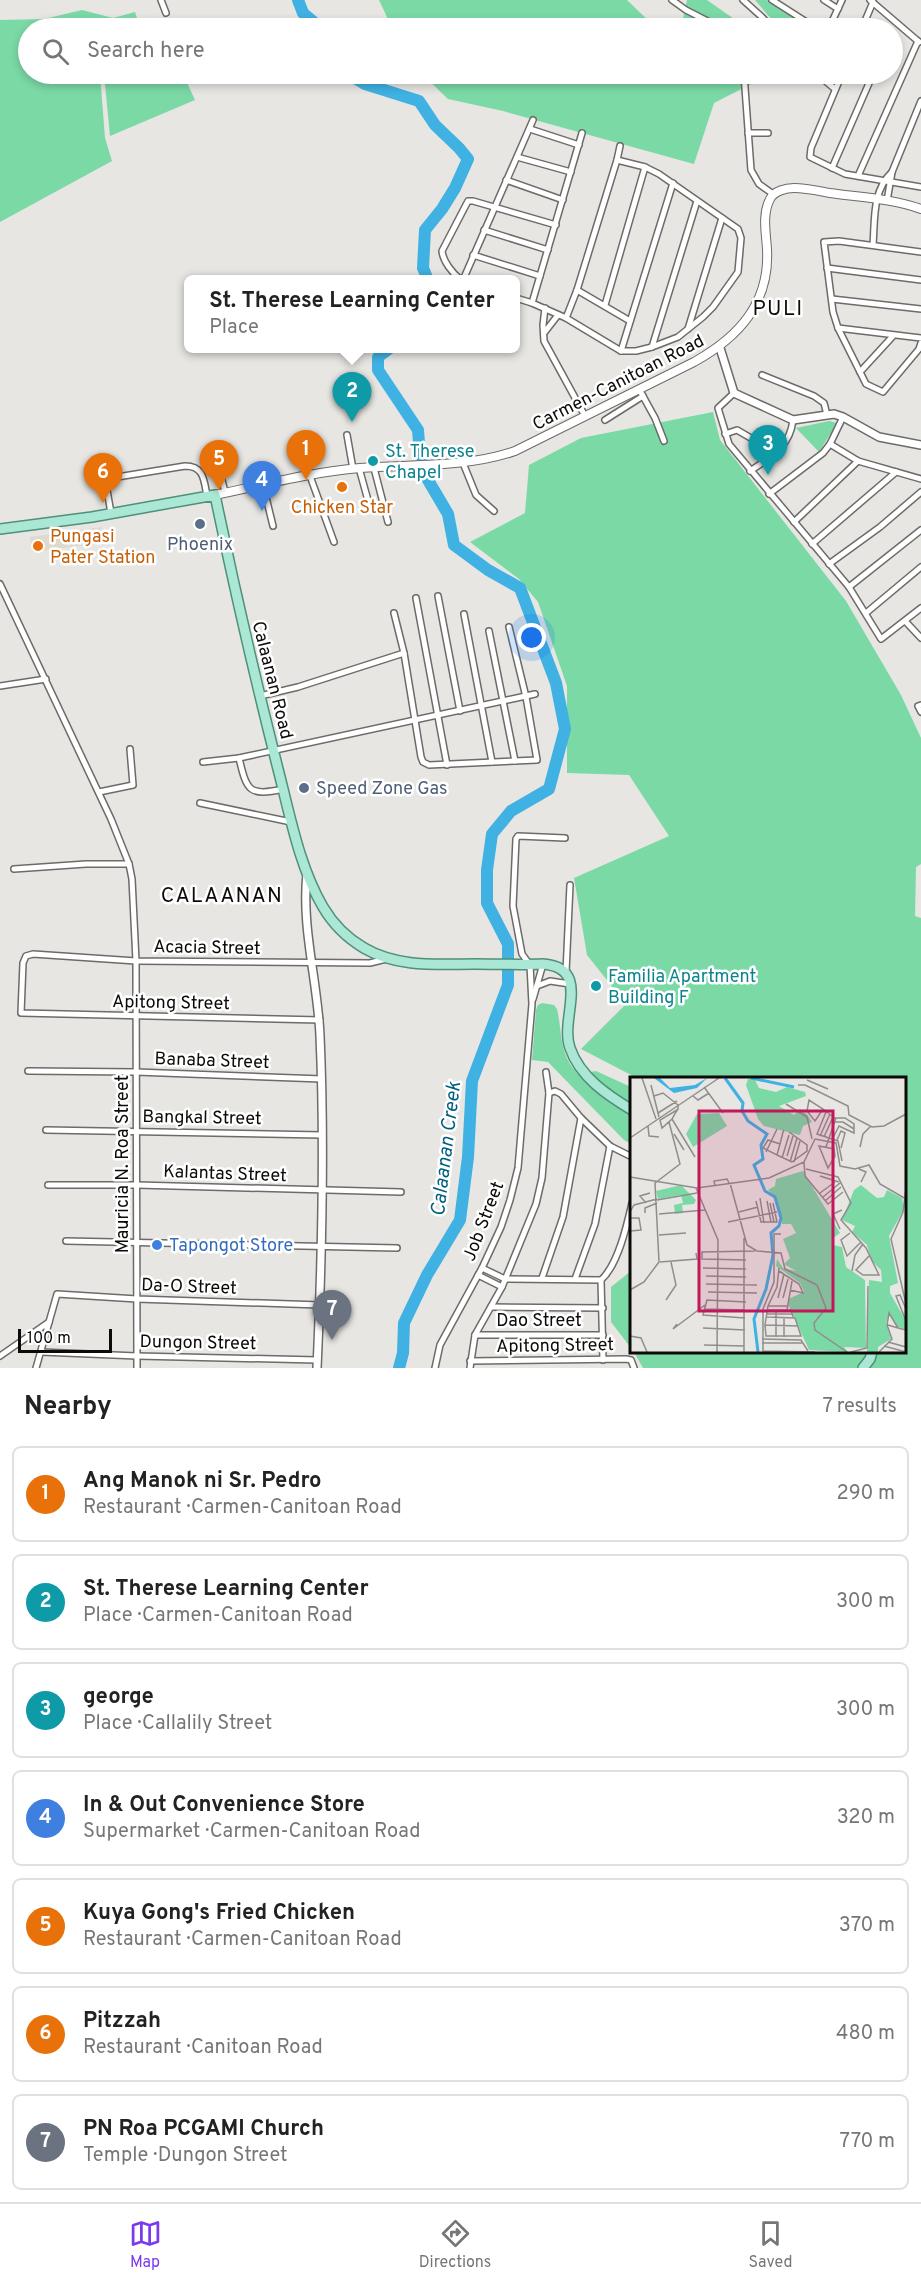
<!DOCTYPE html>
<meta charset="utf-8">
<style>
body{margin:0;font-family:Overpass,sans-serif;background:#f6f6f6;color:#222}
.scale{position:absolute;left:18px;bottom:15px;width:94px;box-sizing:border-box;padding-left:6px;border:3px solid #0c0b0a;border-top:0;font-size:16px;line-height:21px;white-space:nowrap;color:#0c0b0a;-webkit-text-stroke:4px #fff;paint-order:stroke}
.you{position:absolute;left:532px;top:638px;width:21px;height:21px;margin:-15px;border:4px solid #fff;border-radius:50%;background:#1a73e8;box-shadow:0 0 0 9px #1a73e833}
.badge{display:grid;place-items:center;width:39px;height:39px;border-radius:50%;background:#7c3aed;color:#fff;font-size:20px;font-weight:700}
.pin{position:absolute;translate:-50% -50px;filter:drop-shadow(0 2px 3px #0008)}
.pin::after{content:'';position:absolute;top:32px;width:21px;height:18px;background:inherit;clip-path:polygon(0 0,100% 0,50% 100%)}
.popup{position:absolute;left:184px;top:275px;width:336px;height:78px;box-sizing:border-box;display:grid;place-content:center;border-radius:9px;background:#fff;filter:drop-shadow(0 2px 4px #0005);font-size:20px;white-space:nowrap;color:#767676}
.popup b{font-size:22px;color:#222}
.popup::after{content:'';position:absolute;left:50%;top:100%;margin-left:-12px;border:12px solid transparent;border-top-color:#fff}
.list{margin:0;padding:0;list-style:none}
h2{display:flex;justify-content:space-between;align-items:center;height:78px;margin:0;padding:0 24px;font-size:26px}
h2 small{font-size:20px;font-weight:400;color:#767676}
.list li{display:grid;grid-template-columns:39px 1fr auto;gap:18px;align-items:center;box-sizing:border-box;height:96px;margin:0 12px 12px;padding:0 12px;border:2px solid #e0e0e0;border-radius:9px}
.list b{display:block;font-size:22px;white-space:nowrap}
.list p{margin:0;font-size:20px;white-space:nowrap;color:#767676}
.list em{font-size:20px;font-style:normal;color:#767676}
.icon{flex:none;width:33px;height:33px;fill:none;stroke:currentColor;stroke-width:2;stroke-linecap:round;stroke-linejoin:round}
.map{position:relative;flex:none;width:921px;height:1368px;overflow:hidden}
.search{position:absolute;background:#fff;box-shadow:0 3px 9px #0003;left:18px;right:18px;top:18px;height:66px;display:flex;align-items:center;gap:15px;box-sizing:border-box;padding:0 21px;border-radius:33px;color:#767676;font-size:22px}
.sheet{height:834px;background:#fff}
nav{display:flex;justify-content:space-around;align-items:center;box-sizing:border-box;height:84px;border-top:2px solid #e0e0e0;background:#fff;font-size:16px;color:#767676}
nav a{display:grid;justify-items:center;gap:3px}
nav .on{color:#7c3aed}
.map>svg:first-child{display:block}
</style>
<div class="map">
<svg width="921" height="1368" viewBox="0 0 921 1368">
<rect width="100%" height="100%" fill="#e7e6e2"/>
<polygon fill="#dedacf" points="101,527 103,543 33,552 30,537"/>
<g fill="#7bd9a6">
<polygon points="379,0 627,0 654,26 682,24 687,0 707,0 737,21 743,28 392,28"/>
<polygon points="755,0 767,0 811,28 779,28"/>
<polygon points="82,10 113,18 135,12 140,28 28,28 28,74 100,74 105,138 112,161 0,222 0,20 44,19"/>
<polygon points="104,74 183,74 195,100 110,136"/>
<polygon points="422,74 771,74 714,103 694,164 503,111 448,99"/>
<polygon points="713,412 720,440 846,601 901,695 921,738 921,864 916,867 915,916 921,918 921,1368 643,1368 634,1352 904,1352 904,1078 637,1078 581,1049 626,1004 587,955 574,878 669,836 629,775 567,773 567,686 538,602 519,579 470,542 525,513 529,465 581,438"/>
<polygon points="829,421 837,423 819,452 796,428"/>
<path d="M542 1003 554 1005 557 1009C563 1035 558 1052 578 1074L596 1071 631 1087V1144L624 1140 548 1062 532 1060 536 1010 538 1005Z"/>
<polygon points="631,1271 631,1348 611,1322 611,1287"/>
</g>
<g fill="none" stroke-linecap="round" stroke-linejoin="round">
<g stroke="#3fb1e2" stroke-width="12">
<polyline points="298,0 303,13 321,28"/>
<polyline points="348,74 365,84 419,101 435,125 459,148 468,159 455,188 442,209 425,230 423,268 428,280"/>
<polyline points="390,348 378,357 378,370 418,430 419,443 428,480 448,514 454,545 488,570 520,588 556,683 565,729 549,789 511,811 492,834 487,870 487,903 508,944 508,985 472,1081 468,1157 460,1220 427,1275 404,1323 403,1353 399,1368"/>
</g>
<defs>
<g id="minor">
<polyline points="161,0 166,13"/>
<polyline points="672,0 686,10 721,28"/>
<polyline points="743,0 763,18 771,28"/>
<polyline points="772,0 816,28"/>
<polyline points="824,0 838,9"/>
<polyline points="870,0 919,42"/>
<polyline points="829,28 842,0"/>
<polyline points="862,28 873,2"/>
<polyline points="744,74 751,170 759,184 773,194"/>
<polyline points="817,74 835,89"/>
<polyline points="842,74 811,148 810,157 845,174 921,187"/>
<polyline points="530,129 579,145"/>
<polyline points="748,133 768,133"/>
<polyline points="517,157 571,172"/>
<polyline points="832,168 873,74"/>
<polyline points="858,176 918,41"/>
<polyline points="506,180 563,200"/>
<polyline points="887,201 892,172 921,101"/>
<polyline points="484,230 548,250"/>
<path d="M873 245C875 219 872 191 892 172"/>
<polyline points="921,252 839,241 824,242 833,312 838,328 866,384 883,392 919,349 921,343"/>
<polyline points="473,255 540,276"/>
<polyline points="827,268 921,280"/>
<path d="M461 280C452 273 443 261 442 251L468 201H473L556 225"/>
<polyline points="463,280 533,120"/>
<polyline points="577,290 630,321"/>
<polyline points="516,298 532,303 582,133"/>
<polyline points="832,299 921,309"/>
<polyline points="532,303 566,318 621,351 636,351 652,347 678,337 703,317 713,307 738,272 741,238 738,229 659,174 645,167 617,160 620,146"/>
<polyline points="605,305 645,167"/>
<polyline points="545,308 543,325 544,341 585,416"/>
<polyline points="566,318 577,290 617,160"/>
<polyline points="838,328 921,338"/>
<polyline points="688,329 722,218"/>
<polyline points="544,333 558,315"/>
<polyline points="652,347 697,201"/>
<polyline points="621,351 673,183"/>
<polyline points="860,372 893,336"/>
<polyline points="762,375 814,396 824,403 827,415"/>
<polyline points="639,389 655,418 664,441"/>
<polyline points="734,393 718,408 729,444 849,587 881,639 921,608"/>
<polyline points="605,420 643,396"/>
<polyline points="725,434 737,430 777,453"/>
<polyline points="347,435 353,469"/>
<polyline points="830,444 858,461 921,479"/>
<polyline points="214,449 225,492"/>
<polyline points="463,463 476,495 494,511"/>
<polyline points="359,468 369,504"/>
<polyline points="374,468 388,522"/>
<path d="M750 471C771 457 790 447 793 420"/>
<polyline points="310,476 334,542"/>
<polyline points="263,485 273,526"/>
<polyline points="769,494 823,453 830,444 843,417"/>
<path d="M111 513 105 479 185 466C204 466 204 480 207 496"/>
<polyline points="794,522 858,461"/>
<polyline points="812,544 896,472"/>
<polyline points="829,564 880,527 921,492"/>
<polyline points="0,584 111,819 129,864 132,879 136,961 137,1368"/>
<polyline points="849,587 921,530"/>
<polyline points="438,596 460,711"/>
<polyline points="416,598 447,765"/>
<polyline points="394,613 404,653 421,757 423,762 429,765 537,760 526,697 509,627"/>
<polyline points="866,613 921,567"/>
<polyline points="464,614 492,762"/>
<polyline points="905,621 921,638"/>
<polyline points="489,631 515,761"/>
<polyline points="0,686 46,679"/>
<polyline points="260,696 298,687 404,653"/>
<polyline points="921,705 918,706 921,712"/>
<path d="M239 758C247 792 249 796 284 789"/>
<polyline points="203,762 239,758 535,694"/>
<polyline points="99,792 133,785 130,749"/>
<polyline points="200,803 291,822"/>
<polyline points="14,869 86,864 129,864"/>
<polyline points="566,972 570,885"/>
<polyline points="537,986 550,981 570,984"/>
<polyline points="533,999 543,964"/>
<polyline points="320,1020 21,1013 23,963 26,956 33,954 136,961 370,963 386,959"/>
<polyline points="28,1071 136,1072 322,1079"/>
<polyline points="549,1093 555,1091 561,1094 581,1118 610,1146 632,1157"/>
<polyline points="46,1130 322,1135"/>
<polyline points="48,1185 137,1185 401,1192"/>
<polyline points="66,1241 397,1248"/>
<polyline points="482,1268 505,1279 601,1280"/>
<polyline points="478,1275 502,1287"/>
<polyline points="542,1278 563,1217 581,1118"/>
<polyline points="575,1279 595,1224 610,1146"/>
<polyline points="491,1307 603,1308"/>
<polyline points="475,1335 603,1335"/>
<polyline points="41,1352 137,1356 317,1360"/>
<polyline points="0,1356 49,1322"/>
<path d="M603 1360 601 1280C618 1265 627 1225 632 1203"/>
<polyline points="470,1361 626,1359 631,1360 634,1368"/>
<polyline points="36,1368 57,1294 137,1299 320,1305"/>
<polyline points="435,1368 440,1345 482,1268 501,1227 510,1200 518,1168 532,1004 530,965 522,954 513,906 516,839 518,836 565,838"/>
<polyline points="470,1368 475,1335 502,1287 536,1204 542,1178 549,1093 546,1072"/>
</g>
<g id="tertiary">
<polyline points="720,348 734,393 793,420 834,414 843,417 879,437 921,445"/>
<path d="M307 874C301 927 318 983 320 1036 325 1147 322 1258 317 1368"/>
</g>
<path id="secondary" d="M215 495C263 485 311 472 360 468 412 464 465 468 515 451L694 362C739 337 770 303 767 249 766 233 762 214 770 199 774 191 786 188 794 188 806 188 819 191 830 193 858 197 895 199 921 209"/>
<g id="primary">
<path d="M0 529 92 517 215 495C234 587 255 678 278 769 290 815 299 866 323 907 333 924 347 938 364 948 398 968 438 964 475 964 498 964 521 965 543 964 593 968 559 1018 570 1048 580 1077 607 1095 632 1110"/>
<polyline points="863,1368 870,1359 872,1352"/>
</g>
</defs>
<use href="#minor" stroke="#6c6b68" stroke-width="8"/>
<use href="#tertiary" stroke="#6c6b68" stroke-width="10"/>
<use href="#secondary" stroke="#6c6b68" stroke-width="10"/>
<use href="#primary" stroke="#4e907a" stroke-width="12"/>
<use href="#minor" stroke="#fff" stroke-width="5"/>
<use href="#tertiary" stroke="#fff" stroke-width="7"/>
<use href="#secondary" stroke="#fff" stroke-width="8"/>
<use href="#primary" stroke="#aae7d4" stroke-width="9"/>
</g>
<g fill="#0f9aa8" stroke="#fff" stroke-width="2">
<circle cx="373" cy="461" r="6"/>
<circle cx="596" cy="986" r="6"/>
</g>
<g fill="#e8710a" stroke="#fff" stroke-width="2">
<circle cx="342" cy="487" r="6"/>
<circle cx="38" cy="546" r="6"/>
</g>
<g fill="#5c6f8a" stroke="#fff" stroke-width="2">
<circle cx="200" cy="524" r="6"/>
<circle cx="304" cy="788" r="6"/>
</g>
<circle fill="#3f7fe0" stroke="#fff" stroke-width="2" cx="157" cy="1245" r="6"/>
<g text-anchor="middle" stroke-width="5" stroke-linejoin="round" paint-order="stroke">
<g font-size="18" fill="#0c0b0a" stroke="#fff">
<text transform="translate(618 382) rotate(-27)" y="6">Carmen-Canitoan Road</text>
<text transform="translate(273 680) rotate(76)" y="6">Calaanan Road</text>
<text transform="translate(207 947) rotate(1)" y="6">Acacia Street</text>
<text transform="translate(171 1002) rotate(1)" y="6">Apitong Street</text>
<text transform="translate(212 1060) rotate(2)" y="6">Banaba Street</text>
<text transform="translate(202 1117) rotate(1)" y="6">Bangkal Street</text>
<text transform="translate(122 1164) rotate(-90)" y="6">Mauricia N. Roa Street</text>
<text transform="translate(225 1173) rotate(2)" y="6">Kalantas Street</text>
<text transform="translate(483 1221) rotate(-69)" y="6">Job Street</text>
<text transform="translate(189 1286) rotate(2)" y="6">Da-O Street</text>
<text x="539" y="1326">Dao Street</text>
<text transform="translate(198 1342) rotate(1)" y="6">Dungon Street</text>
<text transform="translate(555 1345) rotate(-1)" y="6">Apitong Street</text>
</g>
<g font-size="18" fill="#0d838f" stroke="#fff" text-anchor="start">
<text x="385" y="457">St. Therese<tspan x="385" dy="21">Chapel</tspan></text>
<text x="608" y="982">Familia Apartment<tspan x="608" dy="21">Building F</tspan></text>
</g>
<g font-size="18" fill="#c56008" stroke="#fff">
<text x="342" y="513">Chicken Star</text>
<text x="50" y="542" text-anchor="start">Pungasi<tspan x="50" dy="21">Pater Station</tspan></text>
</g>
<g font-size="18" fill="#4e5e75" stroke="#fff">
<text x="200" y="550">Phoenix</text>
<text x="316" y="794" text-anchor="start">Speed Zone Gas</text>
</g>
<g font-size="18" fill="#366cbe" stroke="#fff" text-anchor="start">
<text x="169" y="1251">Tapongot Store</text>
</g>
<g font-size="20" font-style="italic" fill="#005f80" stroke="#fff">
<text transform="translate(445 1149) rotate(-83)" y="7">Calaanan Creek</text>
</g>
<g font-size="21" letter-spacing="1.5" fill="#0c0b0a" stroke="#fff">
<text x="778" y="315">PULI</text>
<text x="222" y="902">CALAANAN</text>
</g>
</g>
<g transform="translate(630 1077)">
<rect width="276" height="276" fill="#e7e6e2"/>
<path d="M124 1 129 11 146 15 157 10 175 15 176 19 149 29 164 38 170 32 177 37 182 45 173 49 170 58 134 49 128 42 116 8 118 2ZM89 36 97 49 63 70 56 57 67 37ZM173 94 210 156 203 161V168L212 170 216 190 235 203 236 271 214 270 218 275 179 273 158 227V222L174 215 170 206 146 189 147 182 153 191 166 194 154 187 160 181 153 162 166 156 161 147H152L147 122 138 113 145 109 146 102ZM51 108 66 123 64 127 52 128 53 136 45 137 44 128 53 126 51 118 28 122 26 114ZM231 108 247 121 254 120 257 113 272 121 274 132 259 159 268 206 260 209V216L276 244V252L268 250 259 236 256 246 261 262 248 270V275H237L239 203 252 205 251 193 241 183 237 168 222 155 225 149 212 143 224 113Z" fill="#7bd9a6"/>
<path d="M24 1H30L40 11 65 8 77 1 67 11 44 16Z" fill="#3fb1e2"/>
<path fill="none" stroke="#3fb1e2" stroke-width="3" d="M95 1 113 26 112 34 118 44 137 57 131 68 133 82 124 88 135 114 145 120 151 141 149 149 141 156 143 178 136 212 124 242 128 275M121 1 164 10"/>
<path fill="none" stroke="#8f8e8c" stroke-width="1.5" d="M12 1 26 42M177 3 198 12M21 8 29 40M168 8H175L218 29 219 38 242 50 254 49 276 37M74 10 93 36M24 19 33 16 48 28V32L46 35 42 42 32 51 30 43 47 33M63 19 68 23 79 16M156 27 177 40 182 62M193 32 185 44 177 34 179 23 193 32 206 42M196 35 187 57 208 64 212 84M28 36 47 24M42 42 65 80M205 45H213L224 52M18 49 19 59 29 60M44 57 54 73M190 59 200 37M194 60 203 40M0 61 89 1M207 63 211 54 215 56 211 71M150 67 138 63 133 71 147 78 150 67 153 55 154 53M189 69 204 72 205 79 198 91ZM196 70 206 41H215L224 47V56L209 49 203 61M230 70 233 57 241 49M136 75 147 52M147 78 162 85 177 74V68L159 55M157 79 163 59M152 81 159 58M160 85 167 61M164 85 170 64M174 85 175 99 198 127 213 115M176 92 208 100 221 126 211 143 236 171 249 198H233L226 193 239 179M229 92 236 95 231 105M190 99 209 105M0 100 67 111 139 101 174 85 185 62 206 66 210 89 225 92 239 88 250 107 276 122M100 106 117 168 127 174 151 176 155 192 187 208 196 231 184 246 185 253 217 275M85 109 84 104 97 102 99 106M66 111 88 163 87 275M276 111 273 135 261 162 276 227M190 116 205 105M193 120 210 106M130 121 134 146M27 123 67 116M126 124 131 145H144M137 124 141 145M195 124 211 110M16 126 10 119 20 116M140 126 144 145M143 126 147 145H144M0 135 4 128 27 122M109 135 128 130M15 136V131L27 126M29 137 75 133M0 141H9L11 153 0 154M98 145 147 135M210 152 203 137 212 133M220 156 211 163 217 179 231 165M29 158 56 156M114 161V275M116 183 72 182V175L125 174M30 185 67 182 66 176M73 191 116 192M149 194 169 207 173 216 160 213M222 194 225 178 233 167M76 199 116 200M76 207 127 208M0 213 14 205 29 185 25 106 50 87 39 45M78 215 127 216M148 221 154 197M153 221 158 202M36 223 46 208 41 185M138 229H157M75 232 115 233M276 232 270 218 266 219 276 244M138 233H161L163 240M157 233 162 204M137 237H162M137 240 165 241 171 259H136L135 248 138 229 147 210 149 191M154 240V260M115 241 73 238 77 223 116 225M47 247 43 252 75 228M135 248 168 249M73 251 115 253M268 251 259 236 257 248H258L268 251 276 253M0 259 11 261 17 275M146 260V233M132 262 171 263 178 274M258 265 276 270M132 266H172M74 268 114 269M254 269 276 275M133 274 185 275M133 275V232L144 205V157H151M221 275 237 271 238 209M249 275 262 262 257 248"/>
<path fill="#c2185b" fill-opacity="0.15" stroke="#c2185b" stroke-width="3" d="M69 34H203V234H69Z"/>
<rect width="276" height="276" fill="none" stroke="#0c0b0a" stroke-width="3"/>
</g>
</svg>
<div class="scale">100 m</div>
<div class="you"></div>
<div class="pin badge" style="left:306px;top:480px;background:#e8710a">1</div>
<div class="pin badge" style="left:352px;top:422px;background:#0f9aa8">2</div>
<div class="popup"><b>St. Therese Learning Center</b>Place</div>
<div class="pin badge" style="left:768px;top:475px;background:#0f9aa8">3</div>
<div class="pin badge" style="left:262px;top:511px;background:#3f7fe0">4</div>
<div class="pin badge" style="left:219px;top:490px;background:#e8710a">5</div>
<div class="pin badge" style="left:103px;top:503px;background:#e8710a">6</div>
<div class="pin badge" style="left:332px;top:1340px;background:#6b7280">7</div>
<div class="search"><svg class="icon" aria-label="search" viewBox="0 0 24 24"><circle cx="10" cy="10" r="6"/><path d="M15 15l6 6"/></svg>Search here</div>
</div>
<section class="sheet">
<h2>Nearby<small>7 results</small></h2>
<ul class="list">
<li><span class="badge" style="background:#e8710a">1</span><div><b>Ang Manok ni Sr. Pedro</b><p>Restaurant · Carmen-Canitoan Road</p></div><em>290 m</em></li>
<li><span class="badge" style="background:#0f9aa8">2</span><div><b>St. Therese Learning Center</b><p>Place · Carmen-Canitoan Road</p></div><em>300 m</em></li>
<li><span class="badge" style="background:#0f9aa8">3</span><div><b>george</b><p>Place · Callalily Street</p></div><em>300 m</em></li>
<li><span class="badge" style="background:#3f7fe0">4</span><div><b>In &amp; Out Convenience Store</b><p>Supermarket · Carmen-Canitoan Road</p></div><em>320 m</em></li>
<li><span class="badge" style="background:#e8710a">5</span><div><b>Kuya Gong's Fried Chicken</b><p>Restaurant · Carmen-Canitoan Road</p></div><em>370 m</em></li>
<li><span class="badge" style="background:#e8710a">6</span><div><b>Pitzzah</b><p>Restaurant · Canitoan Road</p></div><em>480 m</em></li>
<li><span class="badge" style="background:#6b7280">7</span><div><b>PN Roa PCGAMI Church</b><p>Temple · Dungon Street</p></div><em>770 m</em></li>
</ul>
</section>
<nav>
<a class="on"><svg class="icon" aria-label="map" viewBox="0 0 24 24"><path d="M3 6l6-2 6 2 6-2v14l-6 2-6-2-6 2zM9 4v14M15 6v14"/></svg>Map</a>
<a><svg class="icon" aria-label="directions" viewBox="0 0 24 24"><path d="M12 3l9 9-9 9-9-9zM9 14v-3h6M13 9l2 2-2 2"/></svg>Directions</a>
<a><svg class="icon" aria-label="saved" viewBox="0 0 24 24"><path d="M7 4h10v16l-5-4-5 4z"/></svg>Saved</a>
</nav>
